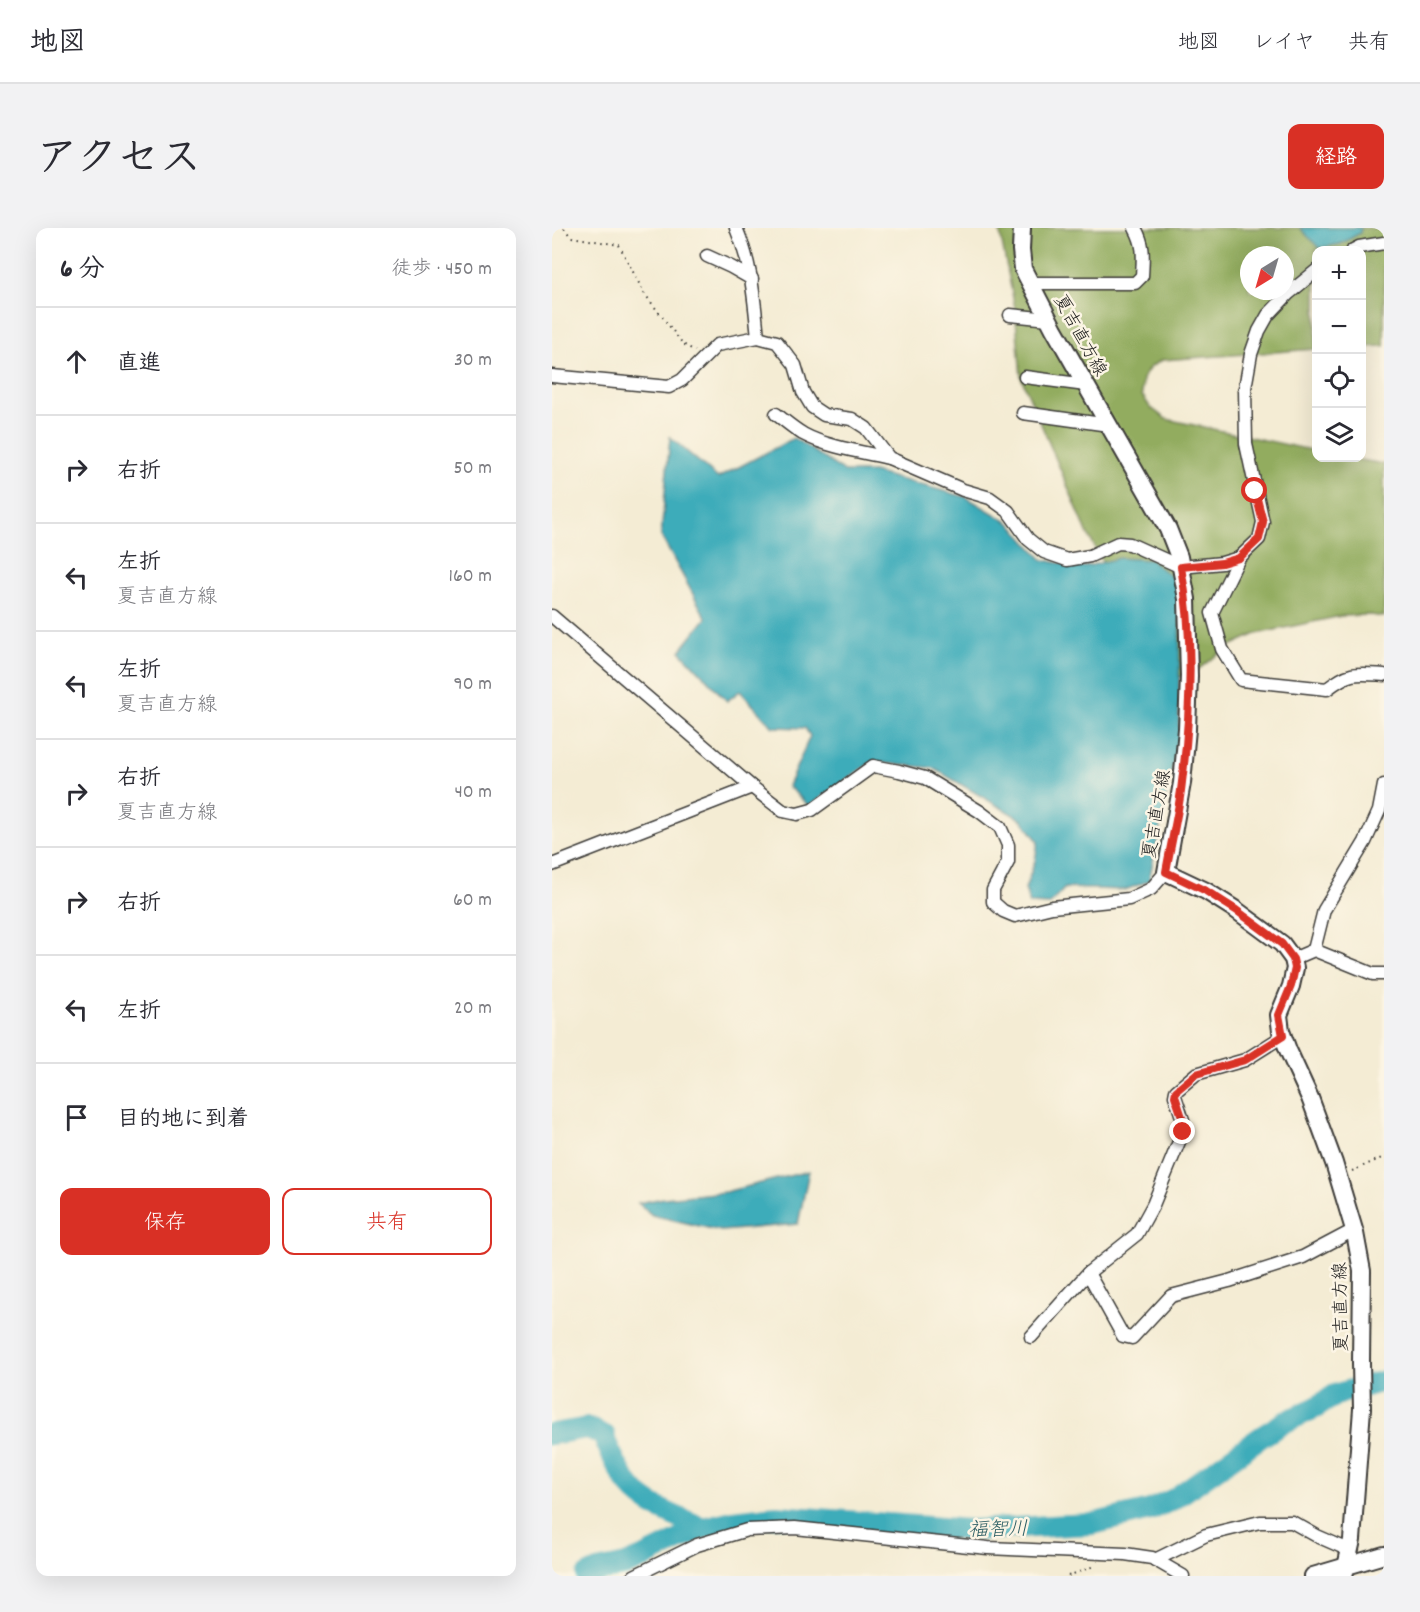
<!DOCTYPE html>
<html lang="ja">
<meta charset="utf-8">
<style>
body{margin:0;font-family:Dekko,"Klee One",sans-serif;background:#f2f2f3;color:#2b2b33}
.controls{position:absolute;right:18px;top:18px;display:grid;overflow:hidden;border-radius:12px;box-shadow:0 6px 24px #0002}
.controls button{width:54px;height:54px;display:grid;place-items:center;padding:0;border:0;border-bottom:2px solid #e1e1e2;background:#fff;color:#2b2b33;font:30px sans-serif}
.compass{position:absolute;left:688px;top:18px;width:54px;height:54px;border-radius:50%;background:#fff;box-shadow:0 6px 24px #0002;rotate:217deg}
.stop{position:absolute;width:18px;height:18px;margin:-14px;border:4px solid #d93025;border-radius:50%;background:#fff}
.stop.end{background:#d93025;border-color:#fff;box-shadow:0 2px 6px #0008}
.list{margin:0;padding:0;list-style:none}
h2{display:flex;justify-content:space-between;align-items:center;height:78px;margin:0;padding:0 24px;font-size:26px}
h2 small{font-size:20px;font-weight:400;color:#7c7c81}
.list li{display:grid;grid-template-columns:39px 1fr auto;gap:18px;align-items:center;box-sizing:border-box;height:108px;padding:0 24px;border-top:2px solid #e1e1e2}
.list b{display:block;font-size:22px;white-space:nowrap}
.list p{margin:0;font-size:20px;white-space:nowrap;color:#7c7c81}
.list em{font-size:20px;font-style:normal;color:#7c7c81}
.actions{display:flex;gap:12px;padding:18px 24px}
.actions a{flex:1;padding:14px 0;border:2px solid #d93025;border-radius:12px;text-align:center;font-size:21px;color:#d93025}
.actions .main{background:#d93025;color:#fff}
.icon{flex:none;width:33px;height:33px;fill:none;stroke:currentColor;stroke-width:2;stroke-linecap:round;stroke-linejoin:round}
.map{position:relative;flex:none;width:832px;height:1348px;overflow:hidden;border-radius:12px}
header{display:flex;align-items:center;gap:36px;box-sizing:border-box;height:84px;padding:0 30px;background:#fff;border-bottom:2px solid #e1e1e2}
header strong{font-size:28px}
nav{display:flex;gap:33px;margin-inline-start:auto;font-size:21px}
.intro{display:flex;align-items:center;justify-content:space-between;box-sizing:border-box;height:144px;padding:0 36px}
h1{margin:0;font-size:42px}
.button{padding:15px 27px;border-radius:12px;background:#d93025;color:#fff;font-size:21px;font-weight:700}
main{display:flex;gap:36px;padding:0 36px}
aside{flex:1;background:#fff;border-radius:12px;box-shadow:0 6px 24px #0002}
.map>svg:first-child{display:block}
</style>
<header>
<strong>地図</strong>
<nav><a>地図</a><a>レイヤ</a><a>共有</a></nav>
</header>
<div class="intro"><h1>アクセス</h1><a class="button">経路</a></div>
<main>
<aside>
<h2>6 分<small>徒歩 · 450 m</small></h2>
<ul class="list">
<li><svg class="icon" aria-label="ahead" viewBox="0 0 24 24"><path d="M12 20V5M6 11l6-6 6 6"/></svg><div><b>直進</b></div><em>30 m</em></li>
<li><svg class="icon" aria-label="right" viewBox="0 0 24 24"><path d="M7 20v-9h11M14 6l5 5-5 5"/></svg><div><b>右折</b></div><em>50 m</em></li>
<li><svg class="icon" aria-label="left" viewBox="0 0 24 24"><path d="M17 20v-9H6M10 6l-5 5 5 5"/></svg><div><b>左折</b><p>夏吉直方線</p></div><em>160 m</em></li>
<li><svg class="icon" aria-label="left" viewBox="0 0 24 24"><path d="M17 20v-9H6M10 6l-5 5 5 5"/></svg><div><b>左折</b><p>夏吉直方線</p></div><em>90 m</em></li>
<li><svg class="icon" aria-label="right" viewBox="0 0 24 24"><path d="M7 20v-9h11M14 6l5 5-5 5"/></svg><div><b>右折</b><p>夏吉直方線</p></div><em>40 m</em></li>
<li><svg class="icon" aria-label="right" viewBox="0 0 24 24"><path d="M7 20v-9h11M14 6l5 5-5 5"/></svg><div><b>右折</b></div><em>60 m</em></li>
<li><svg class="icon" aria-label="left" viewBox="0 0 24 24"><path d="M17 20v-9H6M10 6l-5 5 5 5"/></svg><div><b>左折</b></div><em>20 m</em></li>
<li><svg class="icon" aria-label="arrive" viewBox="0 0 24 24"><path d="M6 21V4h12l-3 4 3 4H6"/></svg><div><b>目的地に到着</b></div></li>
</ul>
<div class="actions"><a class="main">保存</a><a>共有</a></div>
</aside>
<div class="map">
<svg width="832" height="1348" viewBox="0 0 832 1348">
<rect width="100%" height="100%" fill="#fcf5e5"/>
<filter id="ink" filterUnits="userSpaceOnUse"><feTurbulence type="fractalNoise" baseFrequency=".0167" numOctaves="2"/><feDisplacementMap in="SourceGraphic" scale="12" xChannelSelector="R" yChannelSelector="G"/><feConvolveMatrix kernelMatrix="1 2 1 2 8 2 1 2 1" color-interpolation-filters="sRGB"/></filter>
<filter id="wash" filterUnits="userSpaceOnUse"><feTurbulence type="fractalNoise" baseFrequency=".008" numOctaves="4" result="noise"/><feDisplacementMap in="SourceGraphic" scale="24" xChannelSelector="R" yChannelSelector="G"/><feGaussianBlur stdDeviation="1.35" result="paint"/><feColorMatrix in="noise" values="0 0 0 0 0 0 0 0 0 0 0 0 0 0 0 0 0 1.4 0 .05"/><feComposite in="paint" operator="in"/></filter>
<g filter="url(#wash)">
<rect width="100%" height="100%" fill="#f4ecd4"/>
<path fill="#92ac5e" stroke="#57643d" stroke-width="1.5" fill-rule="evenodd" d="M447 0H832V118L810 119V22H764V121L610 132 598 139 591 150 590 167 598 179 614 191 764 223V230H796L832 236V389L818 387 789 388 704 406 676 419 636 449 623 448 581 394 535 304 469 149 463 80ZM697 27H733V63H697Z"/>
<g fill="#3dacba" stroke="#2c646b" stroke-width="1.5">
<polygon points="748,0 809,0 808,5 789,16 767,20"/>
<polygon points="118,209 166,250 242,210 293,244 321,244 414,269 458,295 491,332 532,339 567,330 599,332 628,356 627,506 597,653 573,662 513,660 497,677 478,676 473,661 483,633 486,613 470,592 381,540 320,534 257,578 236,558 258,508 253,500 221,499 188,463 175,473 128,423 154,390 109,308"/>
<polygon points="257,943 246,996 169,1003 100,987 86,975 112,970 173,964"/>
</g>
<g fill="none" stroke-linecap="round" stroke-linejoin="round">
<g stroke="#3dacba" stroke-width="22">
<path d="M0 1206 36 1200 53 1208 52 1210C60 1227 67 1245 79 1259 95 1279 128 1290 151 1300"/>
<polyline points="35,1348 45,1343 74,1337 93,1329 151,1300 181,1293 225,1288 419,1302 540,1296 598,1282 622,1271 709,1209 731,1195 765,1179 783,1167 792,1164 832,1153"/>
</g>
</g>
</g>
<g filter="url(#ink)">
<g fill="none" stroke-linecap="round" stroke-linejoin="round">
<defs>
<g id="minor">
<path d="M184 0C200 37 202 70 206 109"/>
<polyline points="801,22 807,19 832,15"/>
<polyline points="155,28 179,39 200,51"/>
<path d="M478 55H583L590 48C591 29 593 18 583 0"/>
<polyline points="458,87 497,91"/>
<polyline points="0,148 117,159 130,152 165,117 206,109 225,114 243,137 251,164 260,179 272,187 300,191 314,200 337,230 411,262 438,270 456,283 476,311 492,324 515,332 538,328 566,315 578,316 629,339 670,335 687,330 707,311 711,294 694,216 693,160 699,126 707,103 716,87 736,66 764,43"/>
<polyline points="473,149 534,157"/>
<polyline points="471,185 557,197"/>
<path d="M224 186C233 193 241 200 251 206 275 219 310 224 337 230"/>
<path d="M687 330 660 385 670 421 689 452 775 461C798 443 804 445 832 447"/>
<polyline points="0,388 200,559 231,583 245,586 260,582 321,538 347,543 373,550 427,583 448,599 456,617 456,634 441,662 441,674 451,683 463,688 500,679 577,671 599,661 614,644"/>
<polyline points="0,637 200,559"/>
<polyline points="762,722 772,682 813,614 827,583 832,557"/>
<polyline points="741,731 762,722 821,746 832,746"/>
<polyline points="536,1045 585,1006 601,977 631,904 631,892 623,868 624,863 644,846 693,832 731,808"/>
<polyline points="479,1109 536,1045 571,1108 580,1110 619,1068 677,1053 751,1029 802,1002"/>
<polyline points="603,1332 654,1307 708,1294 740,1294 765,1308 797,1322"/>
<polyline points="82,1348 145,1317 195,1302 243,1300 436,1320 573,1326 600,1330 631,1348"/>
</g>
<g id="major">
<polyline points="470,0 469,22 471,41 502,101 616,301 627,329 635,371 637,448 635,501 630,555 614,644 654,663 684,682 730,716 741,731 743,740 739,758 727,787 729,803 736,822 758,870 782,935 803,1005 810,1043 809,1135 810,1181 800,1312 792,1348"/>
<polyline points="761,1348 832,1327"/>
</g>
</defs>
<use href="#minor" stroke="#3c3b38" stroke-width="15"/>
<use href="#major" stroke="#3c3b38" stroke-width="20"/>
<g stroke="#3c3b38" stroke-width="2" stroke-dasharray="1.5 4.5" stroke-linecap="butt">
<polyline points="12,0 19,9 67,17 92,65 131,116 143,123"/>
<polyline points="800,943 832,929"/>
<polyline points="516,1348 542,1338"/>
</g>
<use href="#minor" stroke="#fff" stroke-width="12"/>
<use href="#major" stroke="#fff" stroke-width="16"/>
</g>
</g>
<g fill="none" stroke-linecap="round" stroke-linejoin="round" filter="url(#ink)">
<path stroke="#d93025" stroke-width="8" d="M631 904V892L623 868 624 863 644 846 693 832 731 808 727 787 739 758 743 740 741 731 730 716 684 682 654 663 614 644C619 614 627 584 630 554 639 483 642 409 629 339L670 335 687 330 707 311 711 294 703 263"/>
</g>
<g text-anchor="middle" stroke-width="5" stroke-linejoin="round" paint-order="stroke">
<g font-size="18" fill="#1c1c1c" stroke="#fcf5e5">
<text transform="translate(529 107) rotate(61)" y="6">夏吉直方線</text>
<text transform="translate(604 586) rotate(-80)" y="6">夏吉直方線</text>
<text transform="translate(788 1079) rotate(-91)" y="6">夏吉直方線</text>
</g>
<g font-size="20" font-style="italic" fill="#2b5d63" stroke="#fcf5e5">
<text transform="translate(446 1300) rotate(-1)" y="7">福智川</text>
</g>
</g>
</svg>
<div class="controls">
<button>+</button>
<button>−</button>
<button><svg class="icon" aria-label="locate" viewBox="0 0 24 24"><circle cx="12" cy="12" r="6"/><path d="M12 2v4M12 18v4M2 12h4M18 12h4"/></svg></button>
<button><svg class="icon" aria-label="layers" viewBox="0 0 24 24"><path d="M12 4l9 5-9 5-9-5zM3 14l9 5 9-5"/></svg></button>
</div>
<svg class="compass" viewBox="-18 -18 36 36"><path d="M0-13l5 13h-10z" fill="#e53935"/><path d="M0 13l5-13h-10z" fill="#7c7c81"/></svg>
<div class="stop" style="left:703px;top:263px"></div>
<div class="stop end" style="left:631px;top:904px"></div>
</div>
</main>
